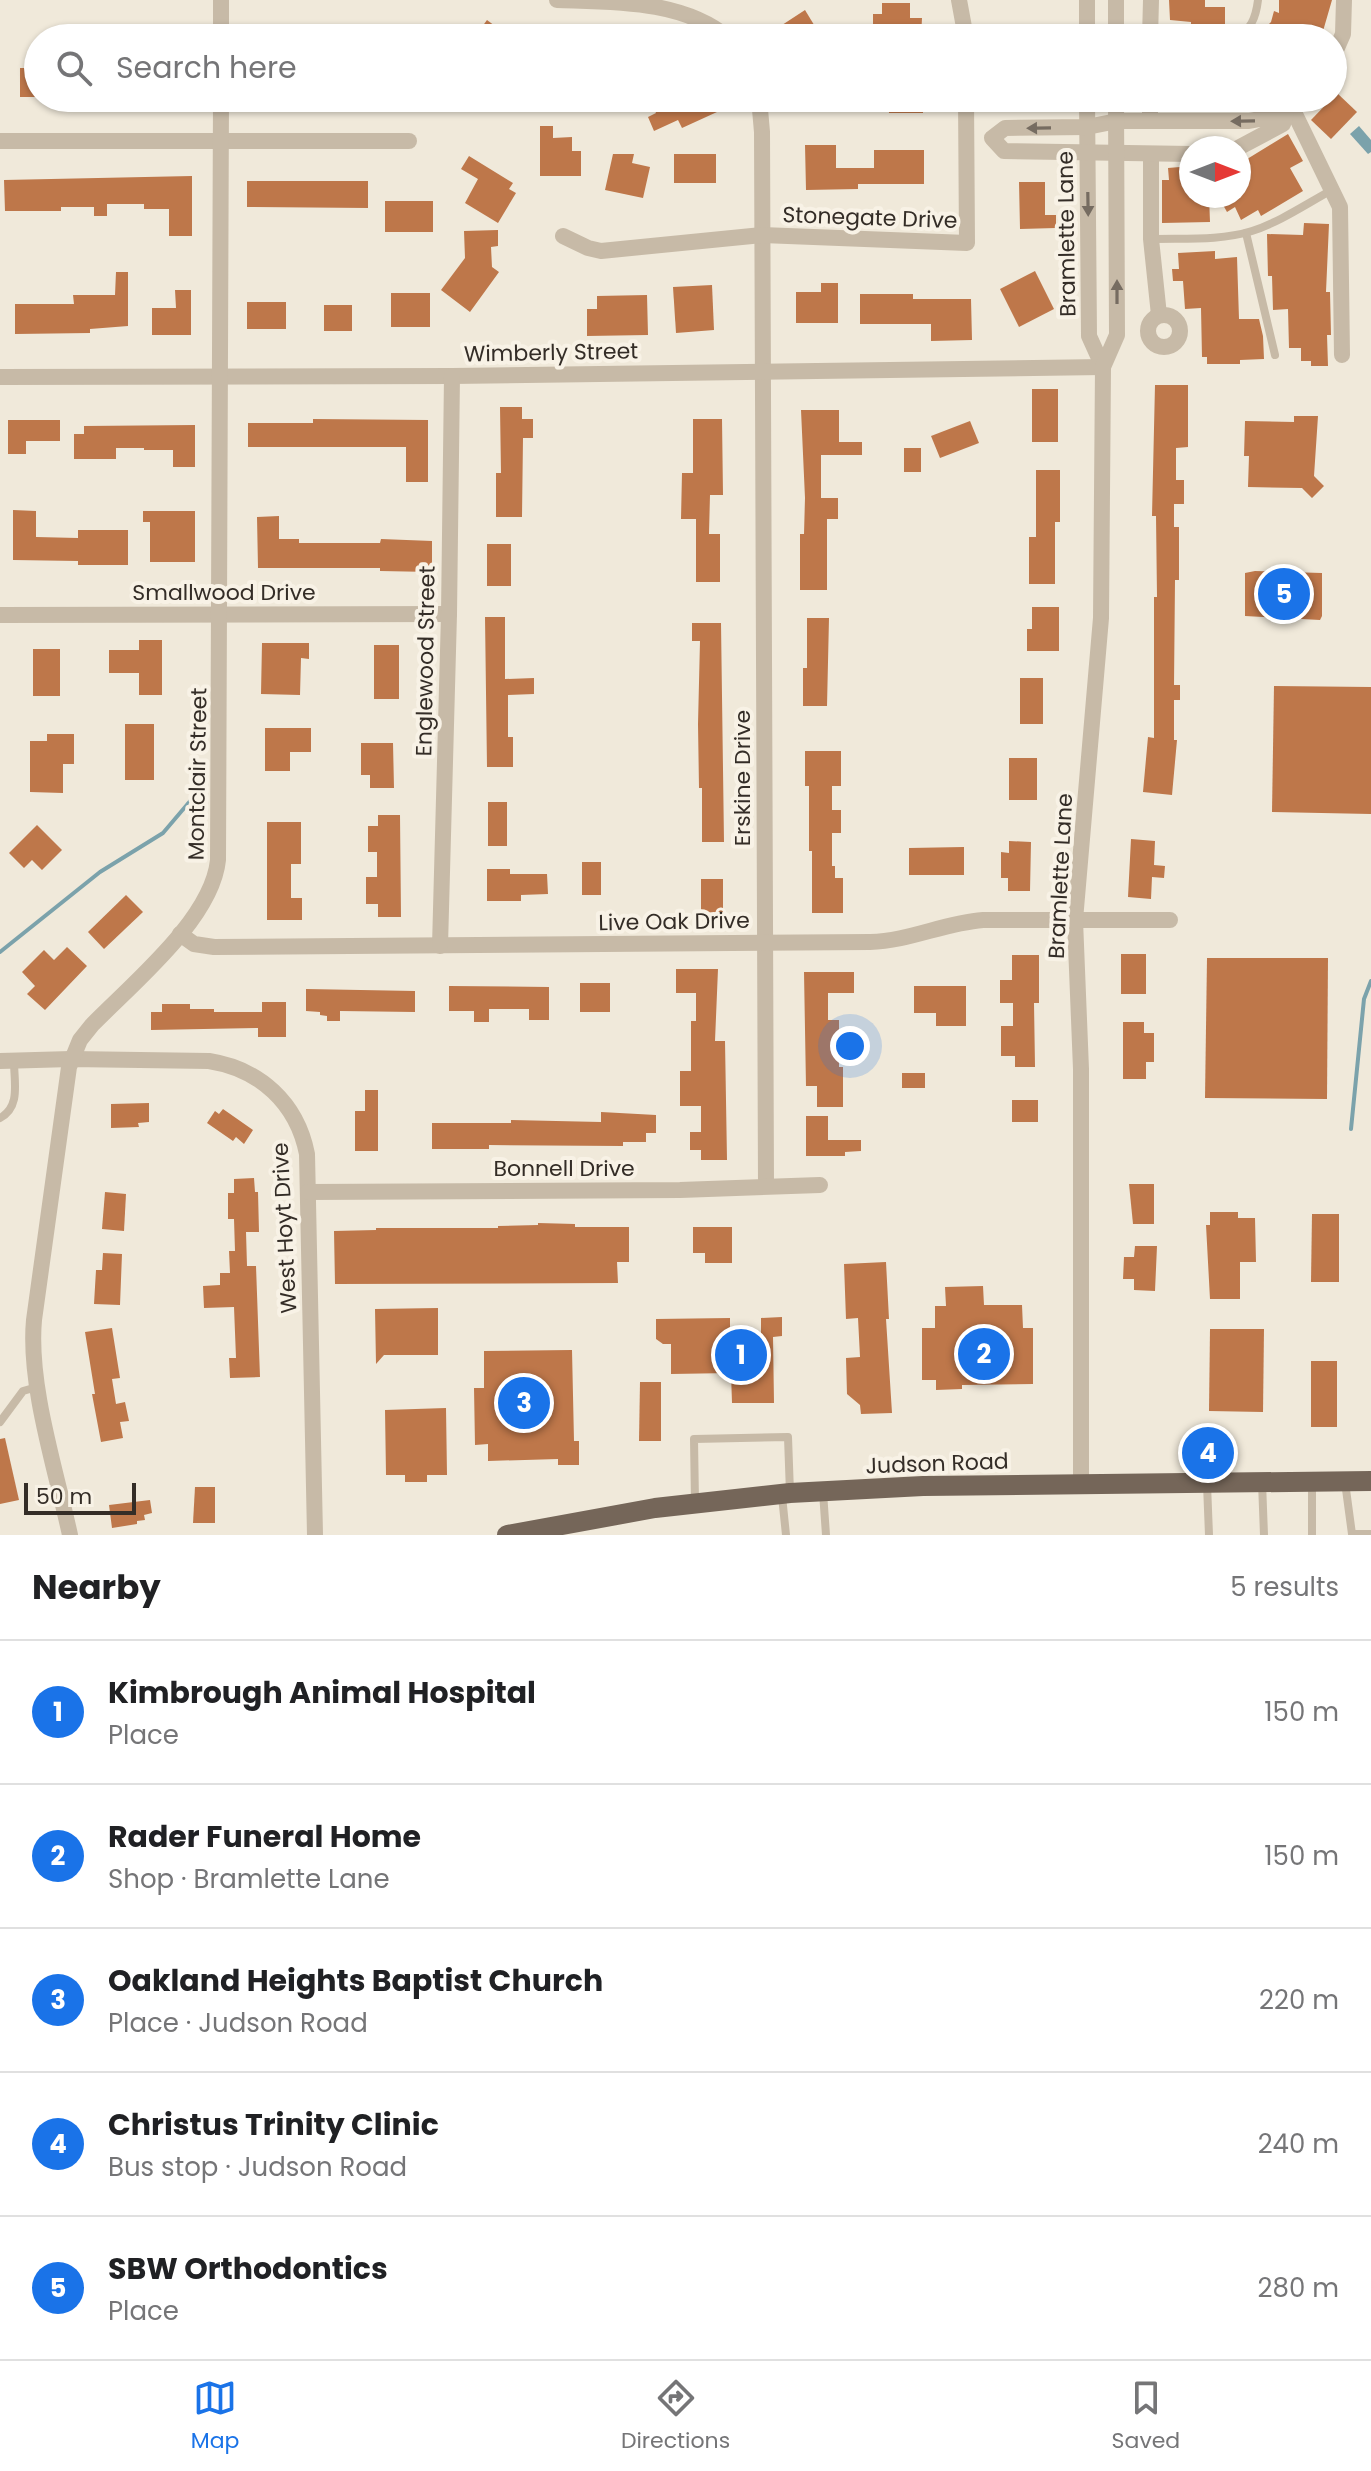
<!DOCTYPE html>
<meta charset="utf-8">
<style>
body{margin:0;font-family:Poppins,sans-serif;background:#f2f2f2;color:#202124}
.compass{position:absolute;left:1179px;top:136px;width:72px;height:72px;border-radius:50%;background:#fff;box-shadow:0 2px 6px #0004;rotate:90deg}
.scale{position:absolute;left:24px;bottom:20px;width:112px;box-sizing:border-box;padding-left:8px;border:4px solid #342d27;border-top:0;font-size:22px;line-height:28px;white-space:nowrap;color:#342d27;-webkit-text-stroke:6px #f8f2e6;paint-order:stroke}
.you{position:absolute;left:850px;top:1046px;width:28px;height:28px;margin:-20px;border:6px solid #fff;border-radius:50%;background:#1a73e8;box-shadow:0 0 0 12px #1a73e833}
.badge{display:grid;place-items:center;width:52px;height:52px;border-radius:50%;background:#1a73e8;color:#fff;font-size:26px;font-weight:700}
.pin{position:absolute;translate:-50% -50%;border:4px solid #fff;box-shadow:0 2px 8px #0006}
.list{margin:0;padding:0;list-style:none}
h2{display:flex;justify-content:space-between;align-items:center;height:104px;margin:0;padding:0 32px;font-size:34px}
h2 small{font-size:26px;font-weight:400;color:#757577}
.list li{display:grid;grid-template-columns:52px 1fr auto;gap:24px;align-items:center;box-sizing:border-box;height:144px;padding:0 32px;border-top:2px solid #e0e0e0}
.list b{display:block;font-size:30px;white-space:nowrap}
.list p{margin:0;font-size:26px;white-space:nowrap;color:#757577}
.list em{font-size:26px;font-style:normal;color:#757577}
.icon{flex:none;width:44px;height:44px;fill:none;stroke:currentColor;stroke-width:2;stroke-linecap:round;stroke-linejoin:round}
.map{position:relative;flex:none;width:1371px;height:1535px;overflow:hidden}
.search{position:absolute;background:#fff;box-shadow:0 2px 6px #0004;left:24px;right:24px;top:24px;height:88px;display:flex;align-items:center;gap:20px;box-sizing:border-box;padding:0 28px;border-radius:44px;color:#757577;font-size:30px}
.sheet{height:824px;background:#fff}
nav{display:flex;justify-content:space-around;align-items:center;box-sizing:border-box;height:112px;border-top:2px solid #e0e0e0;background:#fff;font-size:22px;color:#757577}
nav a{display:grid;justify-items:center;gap:4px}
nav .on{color:#1a73e8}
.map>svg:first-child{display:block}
</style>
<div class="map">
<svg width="1371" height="1535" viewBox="0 0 1371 1535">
<rect width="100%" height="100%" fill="#f0e9da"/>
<polygon fill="#7ba2ab" points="1359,126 1371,140 1371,152 1368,154 1350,134"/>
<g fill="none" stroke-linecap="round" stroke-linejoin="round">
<g stroke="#7ba2ab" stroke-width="4">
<polyline points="0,952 100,872 163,833 191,800 203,777"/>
<polyline points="1351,1129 1364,999 1371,981"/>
</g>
</g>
<g fill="#be774a">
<polygon points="1169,0 1205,0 1205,7 1225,7 1225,26 1191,26 1191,22 1170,20"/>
<polygon points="1279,0 1332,0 1321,38 1255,38 1271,22 1274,11 1279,13"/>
<polygon points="882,3 910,3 910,18 922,18 921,38 873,38 873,14 882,14"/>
<polygon points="805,10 822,38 786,38 779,27"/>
<polygon points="487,20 511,38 474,38"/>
<rect x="20" y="68" width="18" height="29"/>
<polygon points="1337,93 1357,112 1331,139 1311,120"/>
<polygon points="649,98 711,98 717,112 682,128 678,120 654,131 648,117 656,113"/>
<polygon points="888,98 923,98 923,113 889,113"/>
<polygon points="540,126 553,126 553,138 572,137 572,151 581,151 581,176 540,176"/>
<polygon points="1288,134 1303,161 1290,168 1303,191 1261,216 1258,210 1241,220 1235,207 1227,212 1218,196 1239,196 1239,164"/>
<polygon points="805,145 836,145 836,168 874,168 874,150 924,150 924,184 858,184 858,189 806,190"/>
<polygon points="613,154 634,154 632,163 650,167 643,198 605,190"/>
<rect x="674" y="154" width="42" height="29"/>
<polygon points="469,156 513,183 509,189 516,193 498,223 465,203 478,179 461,169"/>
<polygon points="1180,167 1181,178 1191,178 1191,196 1209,196 1210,222 1162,223 1162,180 1169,180 1168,168"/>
<polygon points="192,176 192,236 169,236 169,209 144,209 144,204 107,204 107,216 94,216 94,207 61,207 61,211 5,211 4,180"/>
<polygon points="247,181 368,181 368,208 247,207"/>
<polygon points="1019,182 1045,182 1045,215 1056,215 1056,228 1020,229"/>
<rect x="385" y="201" width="48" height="31"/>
<polygon points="1304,223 1329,224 1326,292 1330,292 1331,335 1327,335 1328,366 1311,366 1311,361 1301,361 1301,348 1289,348 1288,309 1273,310 1272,276 1268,276 1267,234 1303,235"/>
<polygon points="498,230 498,246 491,247 492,267 499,272 470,312 441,290 465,258 464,231"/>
<polygon points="1215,251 1215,259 1237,257 1239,319 1259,319 1263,336 1264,359 1240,360 1240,364 1207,364 1207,357 1202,357 1201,308 1185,309 1183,281 1173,281 1172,269 1179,269 1178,253"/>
<polygon points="1035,271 1054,309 1019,327 1000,289"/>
<polygon points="116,272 128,272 128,326 90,329 90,333 15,334 15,304 74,304 73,295 115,295"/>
<polygon points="821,283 838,283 838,323 796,323 796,292 821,292"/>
<polygon points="712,285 714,330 676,333 673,287"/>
<polygon points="175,290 191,290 191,335 152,335 152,308 176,308"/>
<rect x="391" y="293" width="39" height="34"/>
<polygon points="860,294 913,294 913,299 971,299 972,340 931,341 931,324 860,324"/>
<polygon points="647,295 648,335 587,336 587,309 597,309 597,296"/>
<rect x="247" y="302" width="39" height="27"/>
<rect x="324" y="305" width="28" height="26"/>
<polygon points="1155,385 1188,385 1188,447 1176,448 1176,480 1184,480 1184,504 1174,504 1174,527 1179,527 1179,580 1175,580 1174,685 1180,685 1180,700 1174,700 1174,740 1177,740 1172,795 1143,792 1148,737 1154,738 1154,597 1157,597 1156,516 1152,516"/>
<rect x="1032" y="389" width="26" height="53"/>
<polygon points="500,407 522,407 522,419 533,419 533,438 523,438 522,517 496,517 496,473 501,473"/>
<polygon points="801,410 839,410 839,442 862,442 862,455 821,455 821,498 838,498 838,519 827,519 827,590 800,590 800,534 804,534 805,498"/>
<polygon points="1294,416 1318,416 1314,476 1324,486 1312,498 1302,488 1248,487 1249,456 1244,456 1245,421 1294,422"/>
<polygon points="313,419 428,420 428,482 406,482 406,447 248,447 248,423 313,423"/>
<polygon points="693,419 722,419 723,495 710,495 709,534 720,534 720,582 696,582 696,519 681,519 682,473 693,473"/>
<polygon points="8,420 60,420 60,441 26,441 26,454 8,454"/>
<polygon points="970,421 979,443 940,458 931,436"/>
<polygon points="195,425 195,467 173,467 173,450 144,450 144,448 116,448 116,459 74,459 74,434 84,434 84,426"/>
<rect x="904" y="448" width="17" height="24"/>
<polygon points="1036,470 1060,470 1060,522 1055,522 1055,584 1029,584 1029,537 1036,537"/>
<polygon points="13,510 36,511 36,537 78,538 78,530 128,530 128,565 78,565 78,561 13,560"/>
<polygon points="143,511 195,511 195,562 150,562 150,522 143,522"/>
<polygon points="279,516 279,539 299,539 299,543 380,543 381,539 432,541 432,572 380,571 380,568 258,568 257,517"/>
<rect x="487" y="544" width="24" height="42"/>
<polygon points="1255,571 1322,573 1322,616 1320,620 1245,616 1245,573"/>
<polygon points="1032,607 1059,607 1059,651 1027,651 1027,629 1032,629"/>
<polygon points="485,617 505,617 505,679 534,678 534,694 508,695 508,737 513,737 513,767 487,767"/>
<polygon points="807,618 829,618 827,706 803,706 803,668 807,668"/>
<polygon points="692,623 721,623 724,842 702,842 702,788 699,788 698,724 700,641 692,641"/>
<polygon points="139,640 162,640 162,695 139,695 139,673 109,673 109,650 139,650"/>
<polygon points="262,643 309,643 309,659 301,658 300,695 261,694"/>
<rect x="374" y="645" width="25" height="54"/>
<rect x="33" y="649" width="27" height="47"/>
<rect x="1020" y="678" width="23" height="46"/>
<polygon points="1274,686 1371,687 1371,814 1272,812"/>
<rect x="125" y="724" width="29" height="56"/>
<polygon points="265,728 311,728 311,752 290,752 290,771 265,771"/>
<polygon points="47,734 74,734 74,764 63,764 63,793 30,792 30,741 47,741"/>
<polygon points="361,743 393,743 394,788 370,788 370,775 361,775"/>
<polygon points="805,751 841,751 841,786 832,786 832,810 841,810 841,833 832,833 832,866 835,866 835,878 843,878 843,913 812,913 812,851 809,851 809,786 805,786"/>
<rect x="1009" y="758" width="28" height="42"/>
<rect x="488" y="802" width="19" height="44"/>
<polygon points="378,815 400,815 401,917 378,917 378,904 366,904 366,877 377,877 377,852 368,852 368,826 378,826"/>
<polygon points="267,822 301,822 301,864 291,864 291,898 302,898 302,920 267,920"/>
<polygon points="37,825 62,850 42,870 32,860 24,868 9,853"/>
<polygon points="1131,839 1155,841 1154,865 1165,866 1164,878 1152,877 1151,899 1128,897"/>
<polygon points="1009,841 1031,842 1030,891 1008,891 1008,878 1001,878 1001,852 1009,853"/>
<polygon points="964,847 964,875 909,875 909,848"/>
<rect x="582" y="862" width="19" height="33"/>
<polygon points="487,869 510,869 510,874 547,874 548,894 521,895 521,901 487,901"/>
<rect x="701" y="879" width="22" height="40"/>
<polygon points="126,895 143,912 104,949 88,932"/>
<polygon points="67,947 87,966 45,1010 27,994 35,986 22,972 44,950 54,960"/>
<rect x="1121" y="954" width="25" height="40"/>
<polygon points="1012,955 1039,955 1039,1003 1034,1003 1035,1067 1015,1067 1015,1056 1001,1056 1001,1026 1013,1026 1013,1003 1000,1003 1000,980 1012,980"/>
<polygon points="1207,958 1328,958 1327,1099 1205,1098"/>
<polygon points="676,969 718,969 715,1041 725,1041 727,1160 701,1160 701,1150 690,1150 690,1132 701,1132 701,1106 680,1106 680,1071 691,1071 691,1021 696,1021 696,993 676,993"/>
<polygon points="804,972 854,972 854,993 828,993 828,1020 839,1020 839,1067 843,1067 843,1107 817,1107 817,1086 806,1086"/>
<rect x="580" y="983" width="30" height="29"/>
<polygon points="449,986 549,987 549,1020 529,1020 529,1009 489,1009 489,1022 474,1022 474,1011 449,1011"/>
<polygon points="914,986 966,986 966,1026 936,1026 936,1013 914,1013"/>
<polygon points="306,989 415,991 415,1012 340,1011 340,1021 327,1021 327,1016 320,1015 320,1012 306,1011"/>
<polygon points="262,1002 286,1002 286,1037 258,1037 258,1028 151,1030 151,1012 162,1012 162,1004 190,1004 190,1009 214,1009 214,1012 262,1012"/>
<polygon points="1123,1022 1144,1022 1144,1033 1154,1033 1154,1062 1146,1062 1146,1079 1123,1079"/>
<rect x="902" y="1073" width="23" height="15"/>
<polygon points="365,1090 378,1090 378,1151 355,1151 355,1111 365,1111"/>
<rect x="1012" y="1100" width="26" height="22"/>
<polygon points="149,1103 149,1122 138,1123 139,1127 111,1128 111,1104"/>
<polygon points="223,1109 253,1130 244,1144 236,1137 233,1141 207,1123 215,1111 219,1114"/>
<polygon points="601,1112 656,1115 656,1133 646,1133 646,1142 623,1142 623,1146 489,1145 489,1149 432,1149 432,1123 511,1123 511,1120 601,1122"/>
<polygon points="806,1116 828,1116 828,1140 861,1140 861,1151 845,1152 845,1156 806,1156"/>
<polygon points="254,1178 255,1192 258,1192 259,1232 246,1232 247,1266 256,1266 260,1377 230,1378 229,1358 236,1358 234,1307 204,1308 203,1286 220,1285 220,1273 230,1273 229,1251 235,1251 234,1219 228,1219 228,1193 234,1193 234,1179"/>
<polygon points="1129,1184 1154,1184 1154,1224 1133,1224"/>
<polygon points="105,1192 126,1194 124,1231 102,1229"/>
<polygon points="1210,1212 1238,1212 1238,1218 1255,1218 1256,1262 1240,1262 1240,1299 1210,1299 1206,1225 1210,1225"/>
<polygon points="1312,1214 1339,1214 1339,1282 1311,1282"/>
<polygon points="538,1223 575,1224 575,1227 629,1227 629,1262 617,1262 618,1283 335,1284 334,1231 376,1230 376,1228 498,1228 498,1226 538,1225"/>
<polygon points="693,1227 732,1227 732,1263 705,1263 705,1253 693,1253"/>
<polygon points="1135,1246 1157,1246 1155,1291 1134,1290 1134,1279 1123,1279 1124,1257 1134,1257"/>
<polygon points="103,1253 122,1254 120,1305 94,1304 96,1270 102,1270"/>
<polygon points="886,1262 889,1319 886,1319 892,1413 861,1414 860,1405 847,1394 846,1358 860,1357 858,1318 846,1319 844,1264"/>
<polygon points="983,1286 984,1305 1022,1305 1023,1328 1033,1328 1033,1384 962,1385 962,1389 936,1390 936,1380 922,1380 922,1328 935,1328 935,1306 946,1306 945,1287"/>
<polygon points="438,1308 438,1355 384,1355 376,1364 375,1309"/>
<polygon points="782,1317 782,1336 773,1337 774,1403 732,1403 731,1373 671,1374 671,1344 663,1344 656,1339 656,1319 730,1318 730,1333 761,1333 761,1318"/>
<polygon points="112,1328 120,1378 112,1379 116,1404 125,1402 129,1421 120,1422 123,1438 101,1442 92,1394 95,1394 85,1332"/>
<polygon points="1210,1329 1264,1329 1263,1412 1209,1411"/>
<polygon points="572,1350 574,1441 579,1441 579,1465 558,1465 558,1459 488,1461 488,1444 475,1445 474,1388 484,1388 484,1351"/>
<rect x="1311" y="1361" width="26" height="66"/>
<polygon points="640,1382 661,1382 661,1441 639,1441"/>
<polygon points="446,1408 447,1475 427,1475 427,1482 405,1482 405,1475 386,1475 385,1410"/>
<polygon points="5,1438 19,1500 0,1504 0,1439"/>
<polygon points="195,1487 215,1487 215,1523 193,1523"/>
<polygon points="150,1500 152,1513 144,1515 145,1520 137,1521 137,1524 112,1528 109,1505"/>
</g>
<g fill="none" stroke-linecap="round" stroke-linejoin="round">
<g stroke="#c7baa7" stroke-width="8">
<path d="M1233 38C1251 32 1256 17 1258 0"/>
<polyline points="1246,233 1275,355"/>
<path d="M1151 239C1184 238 1220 241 1252 231 1280 222 1306 204 1332 190"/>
<path d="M0 1118C21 1107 14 1082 14 1061"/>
<polyline points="0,1422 23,1391 37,1387"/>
<polyline points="1262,1482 1264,1535"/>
<polyline points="1345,1482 1352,1534 1371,1534"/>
<polyline points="1207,1484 1209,1535"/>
<polyline points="823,1492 826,1535"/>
<polyline points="782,1496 786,1535"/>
<polyline points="695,1502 694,1439 788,1437 790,1493"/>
<polyline points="1312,1535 1312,1482"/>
</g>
<g stroke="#c7baa7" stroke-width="16">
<path d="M557 0C614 2 683 0 728 38"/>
<polyline points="959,0 966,38"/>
<polyline points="1087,0 1087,38"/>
<polyline points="1116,0 1116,38"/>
<polyline points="221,38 221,0"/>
<polyline points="1150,38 1151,0"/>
<polyline points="1333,57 1343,34 1344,0"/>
<polyline points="759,98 762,132 766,1185"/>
<polyline points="1087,98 1089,336 1103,367"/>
<polyline points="1292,108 1340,207 1342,355"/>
<polyline points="1150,120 1150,98"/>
<polyline points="0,141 409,141"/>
<polyline points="1151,154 1151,239 1159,315"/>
<polyline points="1191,154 1004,151 992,138 1005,128 1087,127 1117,121 1249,121 1286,114 1283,124 1238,148"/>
<polyline points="563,236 588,248 601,251 762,235 967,243 966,98"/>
<circle cx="1164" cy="331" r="16"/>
<polyline points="0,377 452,376 1103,367"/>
<polyline points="0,615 449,614"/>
<path d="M180 934 194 944 214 947 870 942C909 941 944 923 983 920H1170"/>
<polyline points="440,946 449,614 452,376"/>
<path d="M0 1061 71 1059 209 1061C260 1069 297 1103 307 1154L315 1535"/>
<polyline points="308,1192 680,1190 820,1185"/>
<polyline points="1081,1483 1081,1069 1075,920 1101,618 1103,367 1117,335 1116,98"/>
<path d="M70 1535C56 1470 28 1385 34 1320L69 1067 80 1040 92 1025C133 983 212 919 218 860L221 98"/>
</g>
<polyline stroke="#756659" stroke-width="20" points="507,1535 655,1508 790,1493 923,1486 1371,1481"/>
</g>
<defs><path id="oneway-solid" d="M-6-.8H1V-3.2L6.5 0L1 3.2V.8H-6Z" transform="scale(2)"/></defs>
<g fill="#766c61">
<use href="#oneway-solid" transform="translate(1243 121) rotate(179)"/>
<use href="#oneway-solid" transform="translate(1039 128) rotate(179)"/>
<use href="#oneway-solid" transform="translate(1088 204) rotate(89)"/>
<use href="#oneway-solid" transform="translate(1117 292) rotate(-90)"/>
</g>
<g text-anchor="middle" stroke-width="8" stroke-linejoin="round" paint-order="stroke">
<g font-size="22" fill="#342d27" stroke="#f8f2e6">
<text transform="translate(870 217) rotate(2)" y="8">Stonegate Drive</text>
<text transform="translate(1066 234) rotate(-91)" y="8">Bramlette Lane</text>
<text transform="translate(551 352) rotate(-1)" y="8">Wimberly Street</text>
<text x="224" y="600">Smallwood Drive</text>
<text transform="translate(425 661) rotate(-89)" y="8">Englewood Street</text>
<text transform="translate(197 774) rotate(-89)" y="8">Montclair Street</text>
<text transform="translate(742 778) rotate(-90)" y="8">Erskine Drive</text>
<text transform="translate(1060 876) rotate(-87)" y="8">Bramlette Lane</text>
<text transform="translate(674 921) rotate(-1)" y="8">Live Oak Drive</text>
<text x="564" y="1176">Bonnell Drive</text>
<text transform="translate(284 1228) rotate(-93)" y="8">West Hoyt Drive</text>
<text transform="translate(937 1463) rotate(-2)" y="8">Judson Road</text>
</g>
</g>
</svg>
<svg class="compass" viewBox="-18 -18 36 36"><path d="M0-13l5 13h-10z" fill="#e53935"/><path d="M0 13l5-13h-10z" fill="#757577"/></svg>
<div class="scale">50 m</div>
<div class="you"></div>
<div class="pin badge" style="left:741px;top:1355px">1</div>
<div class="pin badge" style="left:984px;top:1354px">2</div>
<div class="pin badge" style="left:524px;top:1403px">3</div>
<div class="pin badge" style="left:1208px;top:1453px">4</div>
<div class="pin badge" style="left:1284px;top:594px">5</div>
<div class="search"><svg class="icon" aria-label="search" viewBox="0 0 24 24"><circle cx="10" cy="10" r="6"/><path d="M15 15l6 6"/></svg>Search here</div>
</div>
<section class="sheet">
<h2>Nearby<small>5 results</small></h2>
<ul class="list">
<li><span class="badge">1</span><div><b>Kimbrough Animal Hospital</b><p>Place</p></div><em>150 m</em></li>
<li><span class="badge">2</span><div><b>Rader Funeral Home</b><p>Shop · Bramlette Lane</p></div><em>150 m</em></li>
<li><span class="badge">3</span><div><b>Oakland Heights Baptist Church</b><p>Place · Judson Road</p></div><em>220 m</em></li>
<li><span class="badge">4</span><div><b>Christus Trinity Clinic</b><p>Bus stop · Judson Road</p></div><em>240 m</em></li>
<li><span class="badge">5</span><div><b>SBW Orthodontics</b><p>Place</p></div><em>280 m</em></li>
</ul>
</section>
<nav>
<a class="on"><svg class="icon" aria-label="map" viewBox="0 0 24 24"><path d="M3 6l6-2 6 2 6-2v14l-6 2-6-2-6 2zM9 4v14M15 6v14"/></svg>Map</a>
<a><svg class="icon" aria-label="directions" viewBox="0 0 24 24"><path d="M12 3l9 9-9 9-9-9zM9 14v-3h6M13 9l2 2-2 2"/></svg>Directions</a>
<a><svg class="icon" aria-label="saved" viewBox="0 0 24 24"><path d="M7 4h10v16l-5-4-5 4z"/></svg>Saved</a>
</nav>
